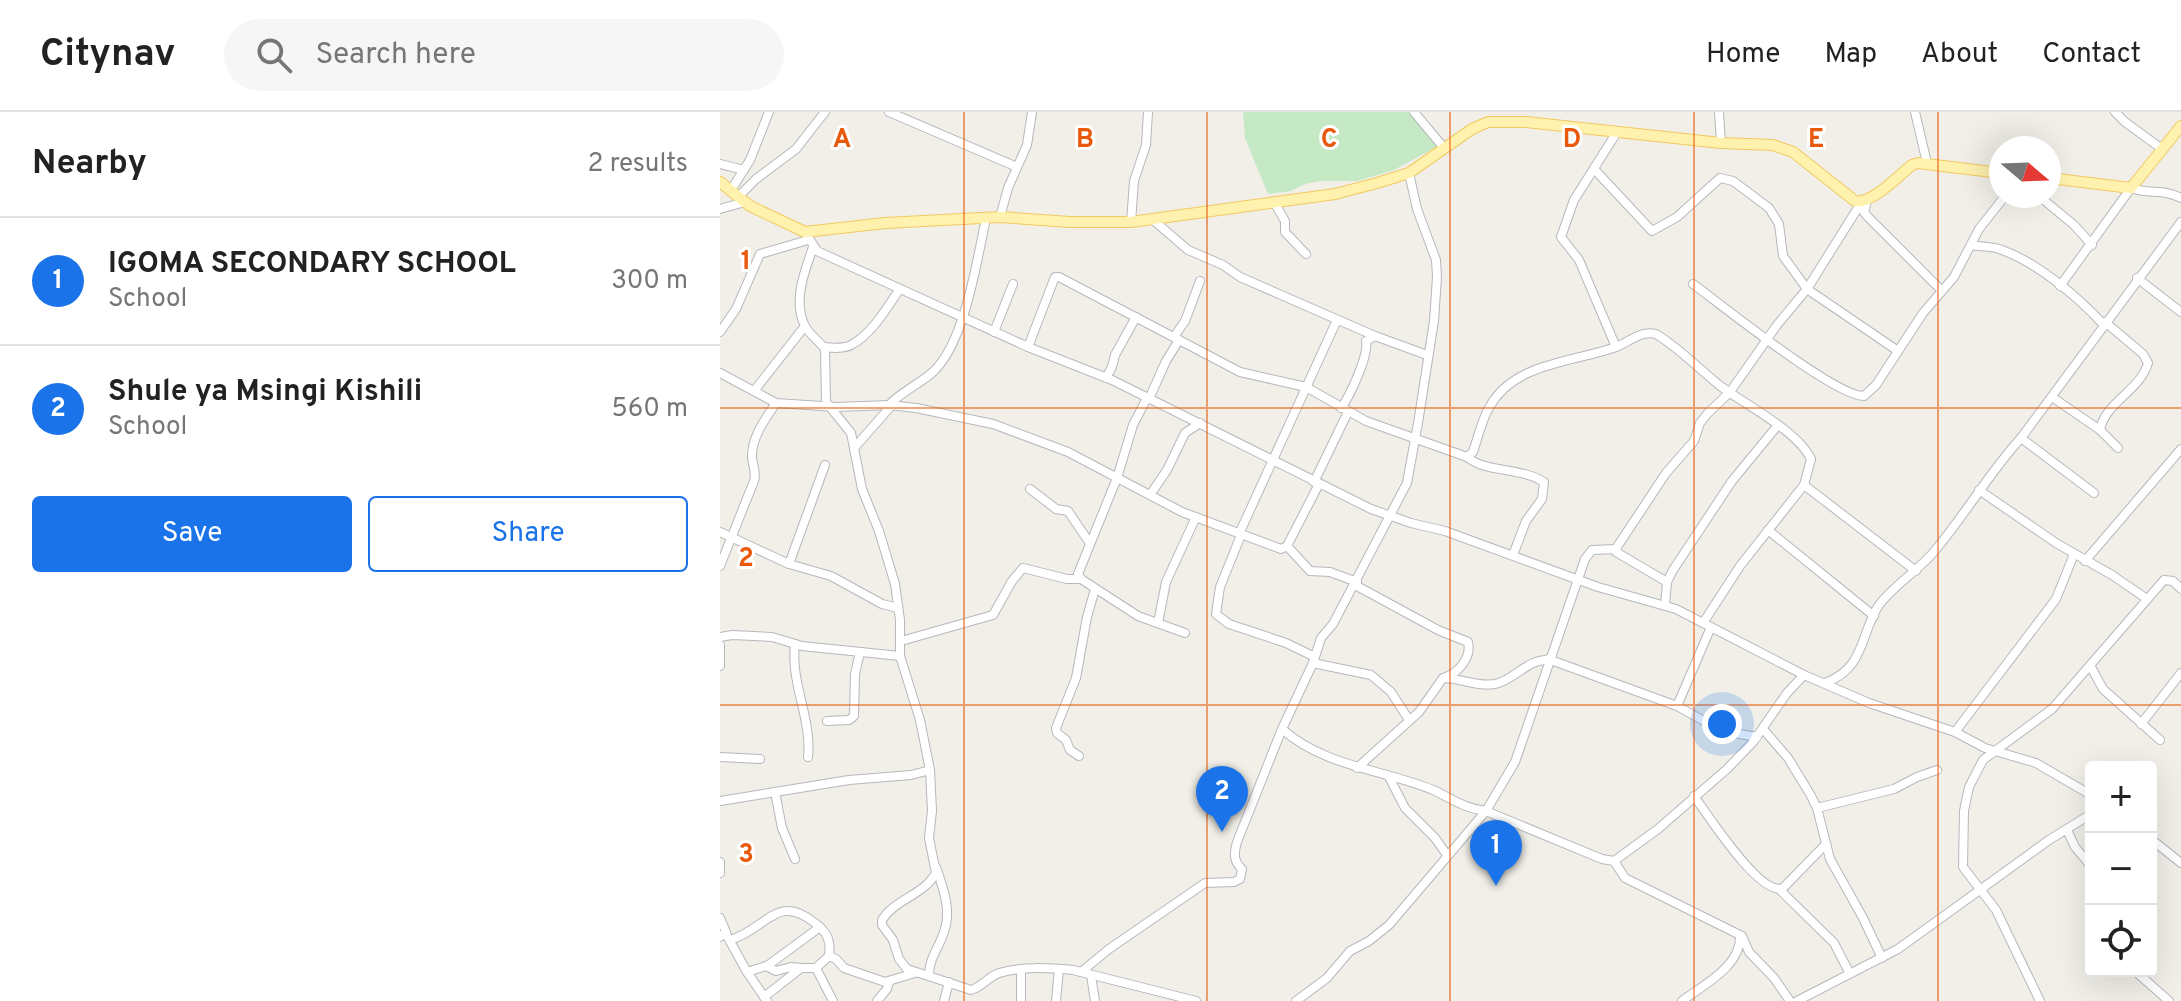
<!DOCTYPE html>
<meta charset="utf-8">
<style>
body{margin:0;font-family:Overpass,sans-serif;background:#f6f6f6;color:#222}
.controls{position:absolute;right:24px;bottom:24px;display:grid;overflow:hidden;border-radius:8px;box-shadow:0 8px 32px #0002}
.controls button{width:72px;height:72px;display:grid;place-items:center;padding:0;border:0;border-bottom:2px solid #e0e0e0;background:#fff;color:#222;font:40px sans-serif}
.compass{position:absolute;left:1269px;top:24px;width:72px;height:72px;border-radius:50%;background:#fff;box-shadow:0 8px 32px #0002;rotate:109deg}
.you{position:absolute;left:1002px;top:612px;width:28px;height:28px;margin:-20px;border:6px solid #fff;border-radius:50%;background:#1a73e8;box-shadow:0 0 0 12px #1a73e833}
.badge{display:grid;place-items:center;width:52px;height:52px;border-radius:50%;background:#1a73e8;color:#fff;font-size:26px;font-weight:700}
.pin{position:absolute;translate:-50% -66px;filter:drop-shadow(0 2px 4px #0008)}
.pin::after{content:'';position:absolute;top:42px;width:28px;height:24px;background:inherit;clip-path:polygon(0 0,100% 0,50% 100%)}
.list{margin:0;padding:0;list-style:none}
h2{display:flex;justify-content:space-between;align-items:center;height:104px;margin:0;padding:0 32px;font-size:34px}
h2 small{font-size:26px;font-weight:400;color:#767676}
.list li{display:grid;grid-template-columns:52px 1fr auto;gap:24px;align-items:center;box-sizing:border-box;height:128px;padding:0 32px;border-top:2px solid #e0e0e0}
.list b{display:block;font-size:30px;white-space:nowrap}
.list p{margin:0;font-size:26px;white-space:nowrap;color:#767676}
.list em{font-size:26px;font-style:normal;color:#767676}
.actions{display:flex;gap:16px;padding:24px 32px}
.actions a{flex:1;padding:18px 0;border:2px solid #1a73e8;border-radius:8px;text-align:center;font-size:28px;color:#1a73e8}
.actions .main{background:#1a73e8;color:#fff}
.icon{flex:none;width:44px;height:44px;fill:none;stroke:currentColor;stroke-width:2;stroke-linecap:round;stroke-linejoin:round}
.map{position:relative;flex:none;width:1461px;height:889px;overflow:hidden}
header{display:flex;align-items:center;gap:48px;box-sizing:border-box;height:112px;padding:0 40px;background:#fff;border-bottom:2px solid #e0e0e0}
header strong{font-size:38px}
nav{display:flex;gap:44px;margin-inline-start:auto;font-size:28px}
.search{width:560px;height:72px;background:#f6f6f6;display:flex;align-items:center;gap:20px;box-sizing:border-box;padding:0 28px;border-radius:44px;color:#767676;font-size:30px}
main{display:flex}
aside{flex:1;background:#fff}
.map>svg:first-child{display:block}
</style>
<header>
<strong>Citynav</strong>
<div class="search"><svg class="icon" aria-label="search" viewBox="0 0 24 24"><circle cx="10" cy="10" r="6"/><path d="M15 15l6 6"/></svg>Search here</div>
<nav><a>Home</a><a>Map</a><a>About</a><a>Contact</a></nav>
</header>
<main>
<aside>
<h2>Nearby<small>2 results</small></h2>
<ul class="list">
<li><span class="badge">1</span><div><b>IGOMA SECONDARY SCHOOL</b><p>School</p></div><em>300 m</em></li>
<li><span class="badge">2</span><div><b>Shule ya Msingi Kishili</b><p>School</p></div><em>560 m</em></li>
</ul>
<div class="actions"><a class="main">Save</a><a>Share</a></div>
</aside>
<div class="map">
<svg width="1461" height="889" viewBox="0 0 1461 889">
<rect width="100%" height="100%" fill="#f1efe8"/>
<polygon fill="#c5e8c5" points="523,0 691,0 722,32 674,58 637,69 599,69 585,72 571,79 548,82 525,26"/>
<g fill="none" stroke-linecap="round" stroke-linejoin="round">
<defs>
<g id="minor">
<polyline points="169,0 297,55"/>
<polyline points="694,0 724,36"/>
<polyline points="999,0 1001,31"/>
<polyline points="1195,0 1207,51"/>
<polyline points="1395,0 1405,10 1442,37"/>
<polyline points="0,52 24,58"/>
<polyline points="874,57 932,119 957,105 1000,66 1013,69 1049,96 1059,112 1063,144 1087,177 1178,239"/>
<polyline points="11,78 30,48 49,0"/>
<polyline points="1319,84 1354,113 1372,133"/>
<polyline points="18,85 36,67 76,37 105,0"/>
<polyline points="1147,89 1144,100 1147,104 1221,178"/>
<polyline points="554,90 565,109 565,120 586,142"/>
<polyline points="0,97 25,90"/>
<polyline points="280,105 288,76 307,33 312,0"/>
<polyline points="432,107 468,138 503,153 520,165 655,224 707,243"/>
<polyline points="411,110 414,69 426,33 428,0"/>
<polyline points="85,120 97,139 308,235 392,268 651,397 691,411 725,419 878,475 956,497 1084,563 1149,591 1235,620 1265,636 1316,651 1371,683"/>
<path d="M1251 133C1262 135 1272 134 1282 138 1318 151 1358 185 1383 212"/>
<path d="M93 135C85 159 73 187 84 212 88 222 99 229 105 237L106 290 131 321 142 377 159 419 175 472 180 508V544L200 608 210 658 212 699 209 726 216 761C204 783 175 787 162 808V813L173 828 179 847 187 857 251 878C262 875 268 865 279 861 302 854 330 856 353 858L476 889"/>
<polyline points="1417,166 1461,200"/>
<path d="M973 172C1003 194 1116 285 1144 284L1156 273 1203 201 1234 165 1259 117 1285 84"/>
<path d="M1340 174 1411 76C1430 83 1441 76 1461 86"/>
<path d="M1385 210 1423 242 1428 251C1420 279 1385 290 1380 318L1398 336"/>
<polyline points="0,220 16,197 40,142 88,128"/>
<polyline points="274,220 293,172"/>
<polyline points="454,225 465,209 480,169"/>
<path d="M104 235C113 236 123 237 131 233 151 223 167 196 179 178"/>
<path d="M308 235 333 170 335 165H339L520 260 586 275 646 309 747 345 753 340C758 325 762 307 770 294 795 250 855 250 896 235 909 230 921 218 936 222 959 236 978 256 999 273 1025 293 1077 318 1091 347L1084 373 1020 454 983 511"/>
<polyline points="896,235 859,148 841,125 854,88 897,20"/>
<polyline points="0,261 56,291 117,295 169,293 196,296 273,312 348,340 462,400 561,437 567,434 599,372"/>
<polyline points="386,266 392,255 395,243 416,205"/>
<polyline points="34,279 85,214"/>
<polyline points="1332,285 1380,318"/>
<polyline points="427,286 413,313 397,366 358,462 361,467 418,504 465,521"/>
<polyline points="429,287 446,249 459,228"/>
<path d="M169 293C182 279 200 272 214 259 245 229 257 148 266 106"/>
<path d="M621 296C630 284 649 243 646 229L655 224"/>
<polyline points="1301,326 1374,381"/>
<polyline points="135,335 172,293"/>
<path d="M747 345C766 361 800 355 824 370L822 387 806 409 793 443"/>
<polyline points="594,370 628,300"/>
<polyline points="1084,373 1196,459"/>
<polyline points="310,377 336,397 348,399 369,430"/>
<polyline points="1259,378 1336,431 1392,463 1427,487"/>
<polyline points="430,383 447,358 465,321 480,311"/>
<polyline points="1048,418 1154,504"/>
<polyline points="0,420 69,452 111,464 162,492 178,496"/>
<polyline points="519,422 617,208"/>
<polyline points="521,423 500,475 496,502 509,512 566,531 595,545"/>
<polyline points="567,434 590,459 610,460 637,470"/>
<polyline points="1365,449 1461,337"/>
<polyline points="69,452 105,353"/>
<path d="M0 454 34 369C37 359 32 354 32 344 32 324 46 306 56 291"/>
<polyline points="947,470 896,440 897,435 946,361 974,329 980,311 988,301 1010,280 1057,213 1087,177 1141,91"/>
<path d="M635 473 718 518 748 530C752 545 739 560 726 565"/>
<polyline points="945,493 947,470 953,458 1012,369 1058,313"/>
<polyline points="438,511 446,470 476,405"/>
<polyline points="0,525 12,523 52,525 82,534 180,544"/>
<polyline points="181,529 273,503 292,469 303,456 347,467 361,467"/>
<path d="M75 532C70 571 92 606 88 645"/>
<polyline points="0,533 0,554"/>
<polyline points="828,547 957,594 991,515"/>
<polyline points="593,551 651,563 671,580 689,608"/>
<polyline points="1371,555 1383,577 1440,628"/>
<path d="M1105 571C1146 556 1140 521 1159 493 1173 474 1196 460 1212 442 1244 405 1268 362 1301 326L1461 110"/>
<polyline points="957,594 1002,619 1037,625"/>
<polyline points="107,609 129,608 134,604 135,562 140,540"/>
<polyline points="1421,612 1461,561"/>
<path d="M562 617C605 655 662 657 713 678 731 686 745 697 766 699L882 747 894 749 938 717 1007 657 1033 630 1067 581 1084 563"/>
<polyline points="1043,617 1068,646 1090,682 1097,696 1110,747 1143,806 1162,846"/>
<polyline points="1235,620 1336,487 1354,442"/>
<polyline points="359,644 350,638 346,628 337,621 336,616 356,566 367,505 375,477"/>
<polyline points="0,645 40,647"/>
<path d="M637 656 699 600 723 566C741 566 756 575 775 572 795 568 807 547 828 548"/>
<polyline points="669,665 685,696 715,726 727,743"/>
<polyline points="55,680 62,716 75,747"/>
<path d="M974 684C988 703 1040 785 1063 776L1106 732"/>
<polyline points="0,689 129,668 191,663 210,658"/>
<polyline points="1097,696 1174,677 1197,665 1217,658"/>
<polyline points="1347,718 1355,735 1371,754"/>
<polyline points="1431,727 1461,751"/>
<path d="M894 749 905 766 1020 823C1022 854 983 873 962 889"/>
<polyline points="0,750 0,761"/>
<polyline points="1060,778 1114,831 1130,862"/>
<polyline points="0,806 6,820 0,825"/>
<polyline points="6,822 27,860 47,889"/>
<polyline points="1022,824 1029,840 1054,866 1070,889"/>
<path d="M10 828C47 817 57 780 95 811 108 821 111 829 109 844"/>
<polyline points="47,854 100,815"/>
<polyline points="96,856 113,889"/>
<polyline points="301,858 301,889"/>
<polyline points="1415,859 1449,889"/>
<polyline points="27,860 46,854 56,859 71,855 81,856"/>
<path d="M361 860 389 837 485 771 514 770 520 767 522 757C513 749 514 741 517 730L562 617 593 551 601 526 613 512 687 371 698 311 714 209 717 165 716 148 697 97 689 61"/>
<path d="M209 863C209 846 219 836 224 820 232 798 223 776 216 755"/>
<polyline points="371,863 375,889"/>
<polyline points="44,885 81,856 96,856 109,844 116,847 124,856 165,870 195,861"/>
<polyline points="157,889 167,877 169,870"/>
<polyline points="224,889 229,870"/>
<polyline points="336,889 339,857"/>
<polyline points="576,889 607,866 630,839 649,829 669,813 766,699 795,650 865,447 872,438 896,437"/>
<polyline points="1077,889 1178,837 1329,728 1371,702"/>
<polyline points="1320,889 1276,798 1243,755 1244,699 1249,675 1263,648 1332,597 1444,468 1453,469 1461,477"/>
</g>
<g id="major">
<polyline points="1329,66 1411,76 1461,14"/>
<path d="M0 70 30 94 85 120 165 111 280 105 350 110H411L615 82 657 71 689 61 752 17 768 10H806L1001 31 1053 33 1073 40 1135 89C1151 93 1178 64 1192 53L1198 51 1281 61"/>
</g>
</defs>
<use href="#minor" stroke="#b5b8bc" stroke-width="10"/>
<use href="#major" stroke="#f2c960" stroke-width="12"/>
<use href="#minor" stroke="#fff" stroke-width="8"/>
<use href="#major" stroke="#fff2af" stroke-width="10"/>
</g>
<path fill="none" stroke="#e8590c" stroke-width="2" stroke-opacity="0.55" d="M244 0V889M487 0V889M730 0V889M974 0V889M1218 0V889M0 296H1461M0 593H1461"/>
<g font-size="26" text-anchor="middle" font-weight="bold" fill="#e8590c" stroke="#fff" stroke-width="6" stroke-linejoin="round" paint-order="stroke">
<text x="122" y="35">A</text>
<text x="365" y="35">B</text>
<text x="609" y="35">C</text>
<text x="852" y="35">D</text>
<text x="1096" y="35">E</text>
<text x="26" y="157">1</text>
<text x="26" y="454">2</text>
<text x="26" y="750">3</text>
</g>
</svg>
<div class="controls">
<button>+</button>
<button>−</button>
<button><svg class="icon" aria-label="locate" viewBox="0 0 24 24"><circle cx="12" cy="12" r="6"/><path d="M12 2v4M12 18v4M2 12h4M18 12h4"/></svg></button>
</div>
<svg class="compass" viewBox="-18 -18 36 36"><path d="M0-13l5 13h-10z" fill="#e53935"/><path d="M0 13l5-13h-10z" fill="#767676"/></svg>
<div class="you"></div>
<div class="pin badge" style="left:776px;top:774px">1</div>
<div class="pin badge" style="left:502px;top:720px">2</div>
</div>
</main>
